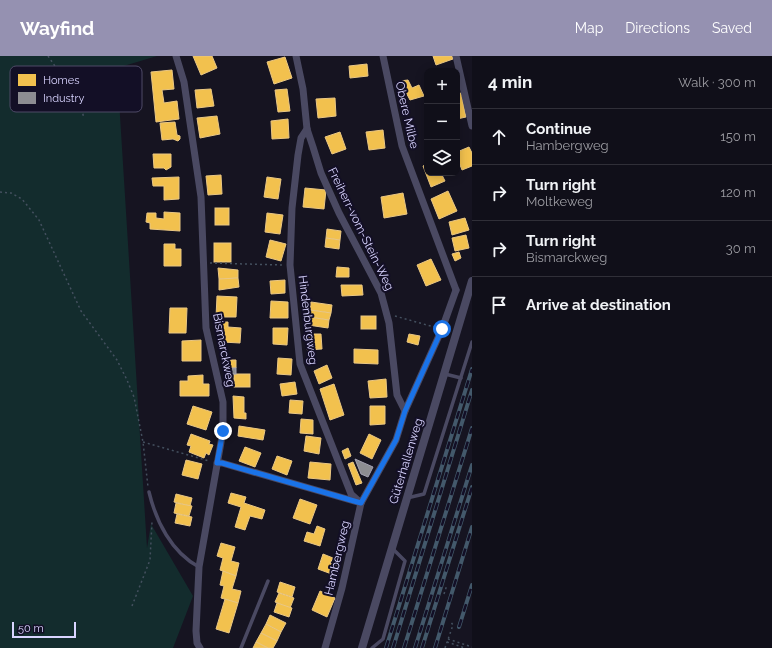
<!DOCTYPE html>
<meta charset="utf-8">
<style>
body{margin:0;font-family:Raleway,sans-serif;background:#191822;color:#f1f3f6}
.controls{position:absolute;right:12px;top:12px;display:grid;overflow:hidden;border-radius:8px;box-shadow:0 2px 10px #0003}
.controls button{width:36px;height:36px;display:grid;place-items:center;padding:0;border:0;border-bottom:1px solid #302f38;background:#100f19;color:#f1f3f6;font:20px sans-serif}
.scale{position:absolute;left:12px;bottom:10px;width:64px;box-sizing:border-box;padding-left:4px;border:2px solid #d9d4ff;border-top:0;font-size:11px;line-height:14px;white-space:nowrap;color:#d9d4ff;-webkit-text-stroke:3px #130f26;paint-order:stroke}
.stop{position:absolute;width:12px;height:12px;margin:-9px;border:3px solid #1a73e8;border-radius:50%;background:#fff}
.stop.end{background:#1a73e8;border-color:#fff;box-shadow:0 1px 4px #0008}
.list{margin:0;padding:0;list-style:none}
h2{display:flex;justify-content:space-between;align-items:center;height:52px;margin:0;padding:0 16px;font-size:17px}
h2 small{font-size:13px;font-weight:400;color:#9c9ca2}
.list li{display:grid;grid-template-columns:26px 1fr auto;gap:12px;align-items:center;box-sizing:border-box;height:56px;padding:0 16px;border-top:1px solid #302f38}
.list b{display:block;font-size:15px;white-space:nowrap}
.list p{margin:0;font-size:13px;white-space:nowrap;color:#9c9ca2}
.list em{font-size:13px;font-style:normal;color:#9c9ca2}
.icon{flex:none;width:22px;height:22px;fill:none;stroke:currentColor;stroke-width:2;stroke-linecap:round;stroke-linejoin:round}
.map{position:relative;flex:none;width:472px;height:592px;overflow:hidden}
header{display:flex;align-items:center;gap:24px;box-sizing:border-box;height:56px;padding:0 20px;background:#9591b1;color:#fff}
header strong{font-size:19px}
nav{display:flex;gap:22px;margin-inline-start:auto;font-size:14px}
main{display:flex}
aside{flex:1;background:#100f19}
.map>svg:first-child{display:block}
</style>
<header>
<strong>Wayfind</strong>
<nav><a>Map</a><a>Directions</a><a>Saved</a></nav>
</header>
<main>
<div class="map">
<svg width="472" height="592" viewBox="0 0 472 592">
<rect width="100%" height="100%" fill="#161421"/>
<polygon fill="#132c2d" points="0,0 157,0 117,12 147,492 151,468 193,540 173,592 0,592"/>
<g fill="#f2c14e" stroke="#eac783">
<polygon points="193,0 212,0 217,12 201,19"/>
<polygon points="433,0 452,0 453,3 436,9"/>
<polygon points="285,1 292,22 274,28 267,6"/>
<polygon points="367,8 368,20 350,22 349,10"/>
<polygon points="172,14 174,33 162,34 164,47 177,45 179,63 156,66 151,16"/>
<polygon points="408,24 412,32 419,29 424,40 410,44 400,25"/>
<polygon points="211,33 214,50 197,52 195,34"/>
<polygon points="287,33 290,55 278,56 275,34"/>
<polygon points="461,37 466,61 457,63 457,38"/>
<polygon points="335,42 336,60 318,62 316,43"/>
<polygon points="217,60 220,78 200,82 197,62"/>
<polygon points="288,63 289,82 272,83 271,65"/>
<polygon points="175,66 177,79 180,80 180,83 178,85 173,83 162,84 160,67"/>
<polygon points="383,74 385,92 369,94 366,76"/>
<polygon points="340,76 346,93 332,98 325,81"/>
<polygon points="469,91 472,97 472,110 462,114 457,101 457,96"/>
<polygon points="153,98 171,98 171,111 166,114 164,112 154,112"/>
<polygon points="427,108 427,117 441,117 445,125 431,131 423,110"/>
<polygon points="221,119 222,138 208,139 206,120"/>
<polygon points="179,121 179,143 164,144 164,130 153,130 152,122"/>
<polygon points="267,121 281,123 278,143 264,141"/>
<polygon points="305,132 326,134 324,153 303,151"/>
<polygon points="448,135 457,155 439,163 431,143"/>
<polygon points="403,137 407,158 384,162 381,141"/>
<rect x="215" y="152" width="14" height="17"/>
<polygon points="164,156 180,157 180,175 150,173 150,167 146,166 147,157 156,157 156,162 164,163"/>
<polygon points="267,157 283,159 280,178 265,176"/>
<polygon points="465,162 469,174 452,179 449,166"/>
<polygon points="327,173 341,175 340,184 326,182"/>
<polygon points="466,179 469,192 455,195 452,182"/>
<polygon points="326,182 340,184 339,193 325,191"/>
<polygon points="270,184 286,188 281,205 266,201"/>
<rect x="214" y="187" width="17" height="19"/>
<polygon points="164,188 175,188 175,193 181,193 181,210 164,210"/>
<polygon points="459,196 461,202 455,205 452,198"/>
<polygon points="431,203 441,224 426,230 417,209"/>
<polygon points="337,211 349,212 349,221 336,221"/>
<polygon points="218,212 238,214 238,222 219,223"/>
<polygon points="238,222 239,231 219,234 219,223"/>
<polygon points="285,224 285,237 271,238 270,225"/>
<polygon points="341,229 362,229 363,239 342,240"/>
<polygon points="217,240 237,241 236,261 216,261"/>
<polygon points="271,245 288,246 288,262 270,262"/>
<polygon points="311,246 332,249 331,257 310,254"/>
<polygon points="170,252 187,252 186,277 169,277"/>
<polygon points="310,254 331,257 329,264 309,261"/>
<rect x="361" y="260" width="15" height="13"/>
<polygon points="309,261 329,264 328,272 308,269"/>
<polygon points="219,266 228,266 228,271 241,272 240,287 222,286 222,279 218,279"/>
<polygon points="273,272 288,272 287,289 273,288"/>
<polygon points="306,278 321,278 322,293 307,294"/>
<polygon points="409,278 420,280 418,289 407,286"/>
<polygon points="201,284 201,305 182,305 182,285"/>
<polygon points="354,293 378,294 378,308 354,307"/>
<polygon points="278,302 292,303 291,319 277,318"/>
<polygon points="227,304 236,304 236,312 227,313"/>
<polygon points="327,309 332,322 319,328 314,315"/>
<rect x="234" y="318" width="16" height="13"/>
<polygon points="203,319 203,328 209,328 209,340 180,340 180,325 188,325 188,320"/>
<polygon points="386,323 387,341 370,342 368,325"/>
<polygon points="295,326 297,338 282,340 280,328"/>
<polygon points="334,328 344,359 330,364 320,333"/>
<polygon points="233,340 244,341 244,357 246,357 246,363 234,362"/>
<polygon points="290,344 303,345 302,358 289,357"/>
<polygon points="193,350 212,356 206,374 187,368"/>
<polygon points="370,350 385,350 385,368 370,369"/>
<polygon points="301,363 313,364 313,378 300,377"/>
<polygon points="239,370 265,374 263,384 238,380"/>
<polygon points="191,378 210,385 209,388 213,389 209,399 206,397 204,402 189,396 191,390 187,389"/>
<polygon points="369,378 381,384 372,403 360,397"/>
<polygon points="306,380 321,382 319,398 304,395"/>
<polygon points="245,391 261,397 255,411 239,405"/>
<polygon points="348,392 351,400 345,403 342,395"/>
<polygon points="277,400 292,405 287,419 272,413"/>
<polygon points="186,404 202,408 198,423 182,419"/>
<polygon points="310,406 331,408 330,424 308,422"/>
<polygon points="353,406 362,427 356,429 348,408"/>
<polygon points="231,437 246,441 244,447 265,454 262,463 250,460 245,474 235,471 241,451 228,447"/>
<polygon points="176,438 192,442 190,450 174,446"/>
<polygon points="300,443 317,449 310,468 293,462"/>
<polygon points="176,447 192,450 189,460 174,457"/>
<polygon points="177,458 192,461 190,470 175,467"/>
<polygon points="317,470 325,473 320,490 304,485 307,476 314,478"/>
<polygon points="221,487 235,491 231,505 239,507 236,520 220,514 223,502 217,500"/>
<polygon points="323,498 333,502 330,507 340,511 337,520 318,513"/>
<polygon points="223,515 236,520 232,533 241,535 238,547 221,542 224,530 220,529"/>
<polygon points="280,526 295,531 292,541 277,536"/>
<polygon points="320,535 335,542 327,561 312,554"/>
<polygon points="279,537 294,542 290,552 275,546"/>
<polygon points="225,543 238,547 229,577 216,573"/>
<polygon points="277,547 292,552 289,561 274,556"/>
<polygon points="270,559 286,567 281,576 266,568"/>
<polygon points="266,568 281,576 277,585 261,577"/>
<polygon points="261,577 277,585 273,592 268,592 256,586"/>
<polygon points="256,586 268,592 253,592"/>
</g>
<g fill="#8d8d92" stroke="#a4a2b3">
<rect x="228" y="312" width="8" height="6"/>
<polygon points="355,403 373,411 368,421 361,418"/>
</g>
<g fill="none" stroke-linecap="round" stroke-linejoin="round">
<g stroke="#44505f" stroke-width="1.5" stroke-dasharray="2 3" stroke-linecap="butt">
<polyline points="48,0 59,16 74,27 84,62"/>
<polyline points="0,136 11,137 22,143 39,164 81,255 117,304 127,324 134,341 143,386 148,431"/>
<polyline points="210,207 282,209"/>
<polyline points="395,260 434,271"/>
<polyline points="143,386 209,405"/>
<polyline points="444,538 447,529"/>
<polyline points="132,550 150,504 152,466"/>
<polyline points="448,583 472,591"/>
<polyline points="447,586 465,592"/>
<polyline points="445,592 453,569 451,566"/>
</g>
<g stroke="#4a4962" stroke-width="3.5">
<polyline points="445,318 461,322"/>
<path d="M149 436C156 465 171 496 199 511"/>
<polyline points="407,442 424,438 472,286"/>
<polyline points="241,592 268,525"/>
<polyline points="372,592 383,583 405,505 393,493"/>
</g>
<g stroke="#4a4962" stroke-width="7">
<polyline points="176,0 184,26 201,141 206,272 223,346 223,375 199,511 196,575 197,587 200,592"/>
<polyline points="296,0 303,33 307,73 313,91 321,117 339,157 381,237 389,267 397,339 405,355"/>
<polyline points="383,0 402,90 456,234"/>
<polyline points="456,0 472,70"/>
<polyline points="307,73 301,82 298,99 292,152 290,209 300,308 351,438 361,447"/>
<polyline points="217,407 222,407 361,447"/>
<polyline points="325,592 342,532 361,447 396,384 405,355 442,273 456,234"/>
</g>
<polyline stroke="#4a4962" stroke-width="8" points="362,592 472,225"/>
<defs>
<g id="rail">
<polyline points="459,571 472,529"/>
<polyline points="386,592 472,313"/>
<polyline points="393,592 472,334"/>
<polyline points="404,592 472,372"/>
<polyline points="415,592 472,409"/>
<polyline points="422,592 472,431"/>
<polyline points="435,592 472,471"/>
</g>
</defs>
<use href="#rail" stroke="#43596b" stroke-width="4"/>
<use href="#rail" stroke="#130f26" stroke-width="2.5" stroke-dasharray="8" stroke-linecap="butt"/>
</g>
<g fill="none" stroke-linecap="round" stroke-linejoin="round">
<polyline stroke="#1a73e8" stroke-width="5" points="223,375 217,407 222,407 361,447 396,384 405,355 442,273"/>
</g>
<g text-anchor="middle" stroke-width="4" stroke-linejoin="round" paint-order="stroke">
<g font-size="12" fill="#d9d4ff" stroke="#130f26">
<text transform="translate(407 59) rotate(77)" y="4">Obere Milbe</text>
<text transform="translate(361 173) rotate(64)" y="4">Freiherr-vom-Stein-Weg</text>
<text transform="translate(308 264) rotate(83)" y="4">Hindenburgweg</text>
<text transform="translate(224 294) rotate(79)" y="4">Bismarckweg</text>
<text transform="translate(406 405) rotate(-73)" y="4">Güterhallenweg</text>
<text transform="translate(337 502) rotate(-77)" y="4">Hambergweg</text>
</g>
</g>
<rect x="10" y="10" width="132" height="46" rx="6" fill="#130f26" stroke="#4e4a67" stroke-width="1"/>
<rect x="18" y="18" width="18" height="12" fill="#f2c14e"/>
<rect x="18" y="36" width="18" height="12" fill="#8d8d92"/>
<g font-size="11" fill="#d9d4ff">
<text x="43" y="28">Homes</text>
<text x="43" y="46">Industry</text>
</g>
</svg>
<div class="controls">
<button>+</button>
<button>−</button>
<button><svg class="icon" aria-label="layers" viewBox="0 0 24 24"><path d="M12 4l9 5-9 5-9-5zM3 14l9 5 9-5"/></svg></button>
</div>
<div class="scale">50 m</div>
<div class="stop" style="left:442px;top:273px"></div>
<div class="stop end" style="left:223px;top:375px"></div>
</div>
<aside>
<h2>4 min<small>Walk · 300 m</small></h2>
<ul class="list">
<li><svg class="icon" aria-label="ahead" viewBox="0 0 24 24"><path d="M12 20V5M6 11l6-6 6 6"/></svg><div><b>Continue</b><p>Hambergweg</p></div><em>150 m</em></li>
<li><svg class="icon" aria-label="right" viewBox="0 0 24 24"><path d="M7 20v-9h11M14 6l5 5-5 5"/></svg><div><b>Turn right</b><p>Moltkeweg</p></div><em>120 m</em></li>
<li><svg class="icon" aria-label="right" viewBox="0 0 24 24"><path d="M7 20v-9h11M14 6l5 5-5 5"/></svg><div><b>Turn right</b><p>Bismarckweg</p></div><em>30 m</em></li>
<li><svg class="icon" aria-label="arrive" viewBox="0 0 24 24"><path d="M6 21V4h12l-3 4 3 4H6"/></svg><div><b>Arrive at destination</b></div></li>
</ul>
</aside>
</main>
